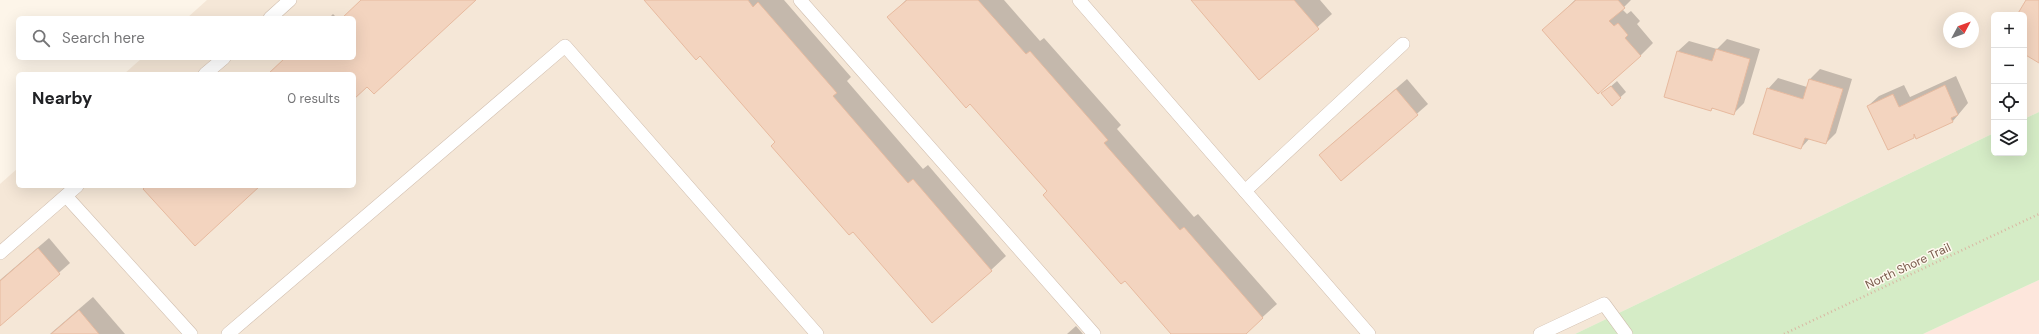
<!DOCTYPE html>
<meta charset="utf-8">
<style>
body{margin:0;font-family:"DM Sans",sans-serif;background:#f6f6f6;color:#202124}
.controls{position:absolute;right:12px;top:12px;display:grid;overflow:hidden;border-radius:6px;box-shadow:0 4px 16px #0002}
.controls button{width:36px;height:36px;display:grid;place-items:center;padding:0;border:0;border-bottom:1px solid #e0e0e0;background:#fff;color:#202124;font:20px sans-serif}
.compass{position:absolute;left:1943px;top:12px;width:36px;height:36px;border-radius:50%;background:#fff;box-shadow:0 4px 16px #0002;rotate:49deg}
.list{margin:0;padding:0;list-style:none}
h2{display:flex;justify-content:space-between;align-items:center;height:52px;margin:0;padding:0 16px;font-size:17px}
h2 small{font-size:13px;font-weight:400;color:#757577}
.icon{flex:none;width:22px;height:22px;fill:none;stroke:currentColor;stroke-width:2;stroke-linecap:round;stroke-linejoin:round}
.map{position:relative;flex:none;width:2039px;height:334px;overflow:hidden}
.search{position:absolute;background:#fff;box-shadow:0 4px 16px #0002;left:16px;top:16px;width:340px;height:44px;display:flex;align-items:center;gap:10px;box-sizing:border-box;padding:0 14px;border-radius:6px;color:#757577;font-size:15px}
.panel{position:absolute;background:#fff;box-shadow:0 4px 16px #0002;left:16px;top:72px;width:340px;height:116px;border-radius:6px}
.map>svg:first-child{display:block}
</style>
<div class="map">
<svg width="2039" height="334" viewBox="0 0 2039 334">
<rect width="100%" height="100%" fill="#fdf5e9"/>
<path fill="#f5e7d7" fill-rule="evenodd" d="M207 0H2039V112L2024 119V15H1994V133L1575 334H0V184L18 168V186H354V74H124L142 58H354V18H187ZM1949 18H1973V42H1949Z"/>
<polygon fill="#fde6dc" points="2039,280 2039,334 1923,334"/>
<polygon fill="#d5ecc6" points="2039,112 2039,280 1923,334 1575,334 1994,133 1994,153 2024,153 2024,119"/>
<g fill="#0003">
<polygon points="645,0 784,0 851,77 847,81 923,169 928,165 1006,256 991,270 853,231 700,54"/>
<polygon points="906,0 1004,0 1040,41 1044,38 1121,125 1117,129 1194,217 1198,214 1277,304 1244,334 1172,334 971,103 888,18"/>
<polygon points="1192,0 1320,0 1332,14 1259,79"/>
<polygon points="1575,0 1631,0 1622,9 1627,14 1631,11 1640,21 1637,24 1653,43 1640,56 1544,30"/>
<polygon points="333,14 337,18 329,18"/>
<polygon points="1727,39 1760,49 1744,103 1733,114 1714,107 1711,110 1665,96 1678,51 1689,41 1717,49"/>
<polygon points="1820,69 1852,79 1836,133 1826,143 1810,138 1801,148 1768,89 1778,78 1807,87 1810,79"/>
<polygon points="1956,76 1968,103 1953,121 1917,138 1916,135 1913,137 1868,106 1879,96 1904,85 1910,97"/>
<polygon points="1407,79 1428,104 1342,180 1331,145"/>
<polygon points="1617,81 1626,92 1612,105 1609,88"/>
<polygon points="49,238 70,263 0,325 0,280"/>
<polygon points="93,297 125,334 50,334"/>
<polygon points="1076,326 1083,334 1067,334"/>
</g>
<g fill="#f3d4bf" stroke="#e7ba9f">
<polygon points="361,0 476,0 374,94 367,87 354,99 354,74 268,74 285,58 354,58 354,18 342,18"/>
<polygon points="644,0 748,0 753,7 758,2 837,93 833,96 908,183 913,179 992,271 932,323 853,232 849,235 771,146 775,142 700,56 696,60"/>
<polygon points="907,0 978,0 1026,54 1030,51 1108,140 1104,143 1180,230 1184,227 1263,318 1246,334 1171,334 1125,281 1121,284 1043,195 1047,191 970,104 966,108 887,17"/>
<polygon points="1191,0 1294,0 1319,29 1259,80"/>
<polygon points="1576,0 1618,0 1625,8 1609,21 1614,26 1618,23 1628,35 1625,38 1641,56 1598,94 1542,30"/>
<polygon points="2026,0 2039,0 2039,63 2024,54 2026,45 2024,43 2024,15 2017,15"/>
<polygon points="1716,49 1750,59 1734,115 1712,108 1711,111 1664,97 1677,51 1712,61"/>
<polygon points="1809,79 1843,89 1826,144 1805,138 1801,149 1753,134 1767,88 1803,99"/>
<polygon points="1945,85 1958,115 1951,118 1953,122 1916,139 1914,134 1914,138 1888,150 1867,106 1893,94 1899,107"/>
<polygon points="1611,86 1621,98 1612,106 1601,93"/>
<polygon points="1396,89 1418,115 1341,181 1319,155"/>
<polygon points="146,186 260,186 195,246 143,189"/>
<polygon points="38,248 60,274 0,326 0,281"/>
<polygon points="79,310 99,334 51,334"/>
</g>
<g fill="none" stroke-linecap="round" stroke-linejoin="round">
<defs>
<g id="service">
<polyline points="800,0 1094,334"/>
<polyline points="1079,0 1369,334"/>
<polyline points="270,18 290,0"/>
<polyline points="205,74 224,58"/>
<polyline points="1245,191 1403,44"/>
<polyline points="66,196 191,334"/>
<polyline points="0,253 77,186"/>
<polyline points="228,334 565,46 817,334"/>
<polyline points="1540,334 1604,304 1626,334"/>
</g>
</defs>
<use href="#service" stroke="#d0bdad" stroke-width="14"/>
<polyline stroke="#d9b7a2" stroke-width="2.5" stroke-dasharray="1 3" stroke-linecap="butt" points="1784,334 2039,214"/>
<use href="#service" stroke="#fff" stroke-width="13"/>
</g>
<g text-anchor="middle" stroke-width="3" stroke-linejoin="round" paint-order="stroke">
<g font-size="12" fill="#795b4b" stroke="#fff9f0">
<text transform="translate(1908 266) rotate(-25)" y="4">North Shore Trail</text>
</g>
</g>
</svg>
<div class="controls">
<button>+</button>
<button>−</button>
<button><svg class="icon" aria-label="locate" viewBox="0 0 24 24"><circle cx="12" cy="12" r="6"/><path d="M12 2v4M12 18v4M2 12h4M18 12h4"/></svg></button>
<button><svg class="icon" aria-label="layers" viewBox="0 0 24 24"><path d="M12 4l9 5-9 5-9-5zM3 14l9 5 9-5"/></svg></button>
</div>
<svg class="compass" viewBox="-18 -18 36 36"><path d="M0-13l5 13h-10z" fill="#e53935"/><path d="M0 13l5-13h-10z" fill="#757577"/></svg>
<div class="search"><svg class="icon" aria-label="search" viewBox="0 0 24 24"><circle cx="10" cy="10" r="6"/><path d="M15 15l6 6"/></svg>Search here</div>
<section class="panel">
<h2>Nearby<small>0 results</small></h2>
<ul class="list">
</ul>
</section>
</div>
